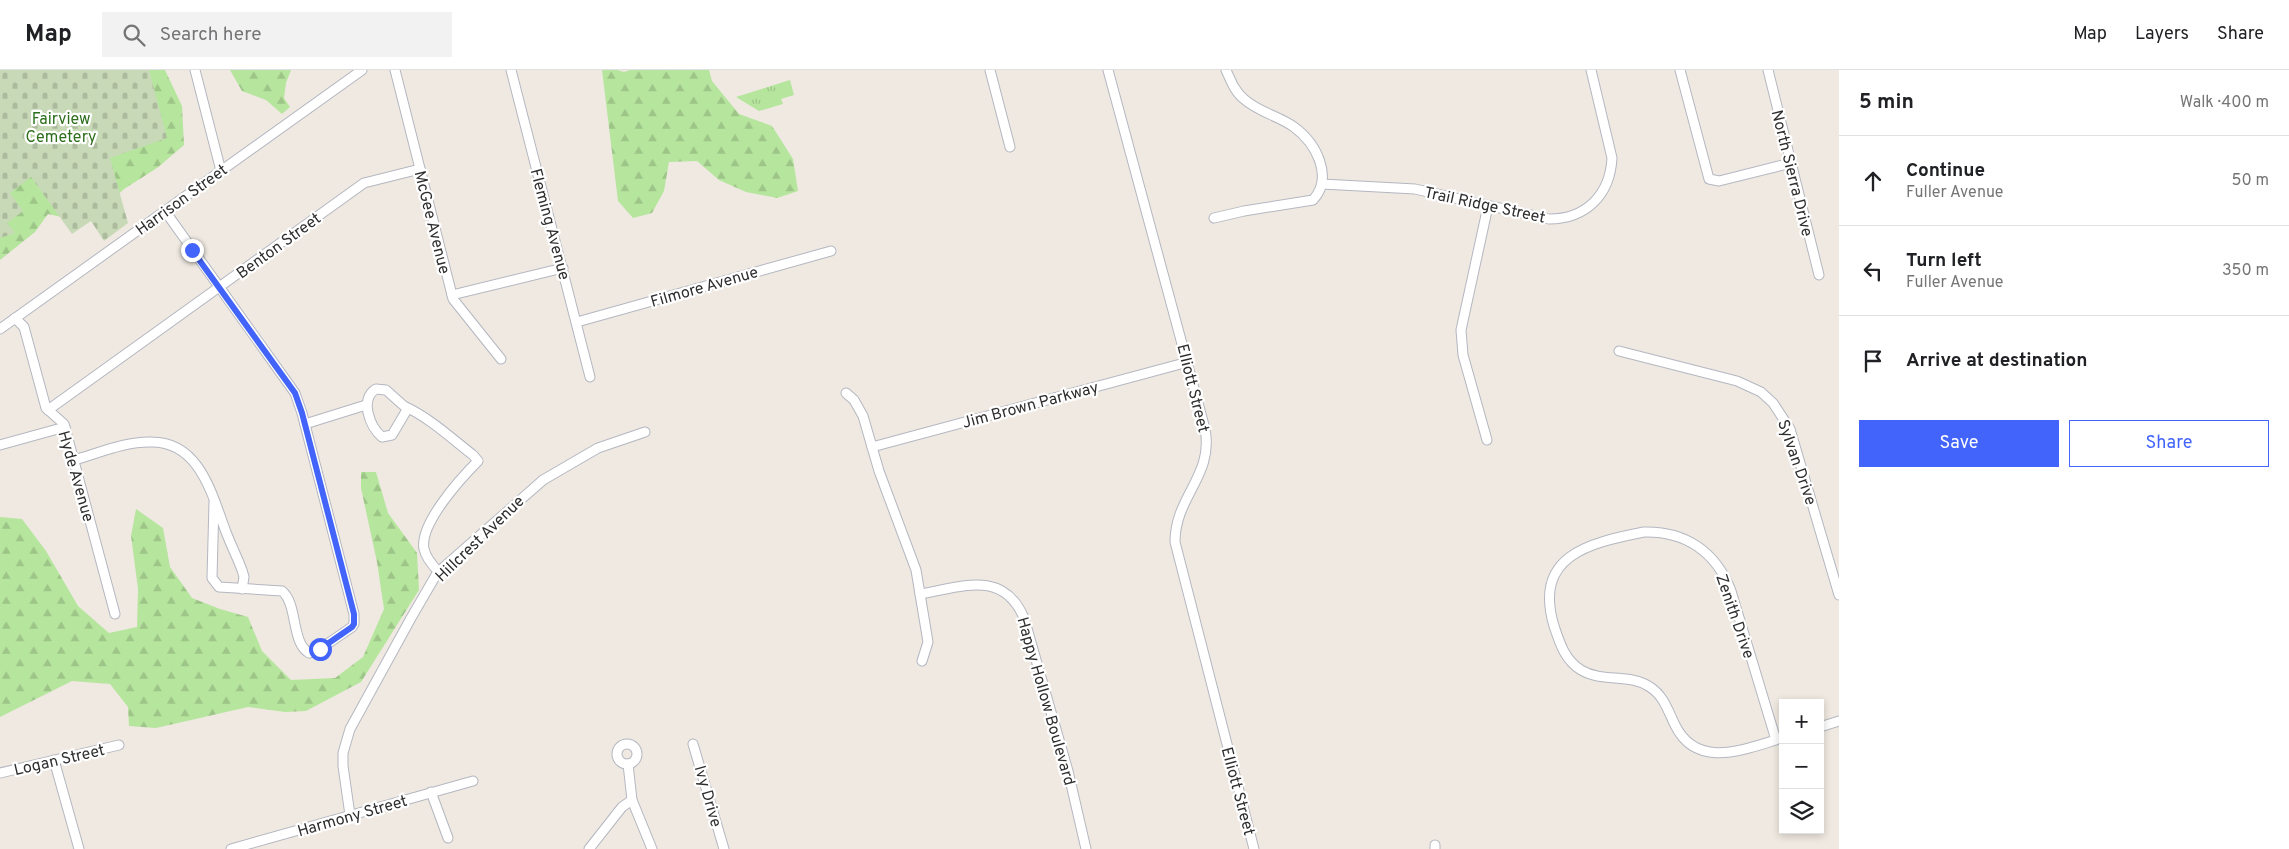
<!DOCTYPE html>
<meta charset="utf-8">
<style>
body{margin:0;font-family:Overpass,sans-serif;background:#f2f2f2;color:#202124}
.controls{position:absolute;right:15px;bottom:15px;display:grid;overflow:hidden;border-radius:0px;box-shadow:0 2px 8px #0003}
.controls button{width:45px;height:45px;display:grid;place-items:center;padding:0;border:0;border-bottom:1px solid #e0e0e0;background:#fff;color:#202124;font:25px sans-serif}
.stop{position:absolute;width:15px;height:15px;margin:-11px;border:4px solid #4264fb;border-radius:50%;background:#fff}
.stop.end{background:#4264fb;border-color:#fff;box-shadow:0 1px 5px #0008}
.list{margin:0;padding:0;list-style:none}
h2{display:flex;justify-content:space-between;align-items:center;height:65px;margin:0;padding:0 20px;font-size:21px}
h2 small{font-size:16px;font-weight:400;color:#757577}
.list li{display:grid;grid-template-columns:32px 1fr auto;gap:15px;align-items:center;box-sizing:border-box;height:90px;padding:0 20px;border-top:1px solid #e0e0e0}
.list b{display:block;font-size:19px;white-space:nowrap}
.list p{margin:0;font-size:16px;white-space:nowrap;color:#757577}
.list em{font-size:16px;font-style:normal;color:#757577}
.actions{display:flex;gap:10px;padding:15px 20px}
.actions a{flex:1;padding:11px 0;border:1px solid #4264fb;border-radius:0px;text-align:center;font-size:18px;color:#4264fb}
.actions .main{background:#4264fb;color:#fff}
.icon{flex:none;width:28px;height:28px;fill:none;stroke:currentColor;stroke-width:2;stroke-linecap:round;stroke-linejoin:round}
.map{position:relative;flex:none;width:1839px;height:779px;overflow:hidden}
header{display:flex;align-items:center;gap:30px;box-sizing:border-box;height:70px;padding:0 25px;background:#fff;border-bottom:1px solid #e0e0e0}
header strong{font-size:24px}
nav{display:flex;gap:28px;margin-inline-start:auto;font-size:18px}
.search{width:350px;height:45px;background:#f2f2f2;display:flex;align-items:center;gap:12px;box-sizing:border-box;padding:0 18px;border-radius:0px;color:#757577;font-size:19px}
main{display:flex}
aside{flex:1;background:#fff}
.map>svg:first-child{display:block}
</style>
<header>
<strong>Map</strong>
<div class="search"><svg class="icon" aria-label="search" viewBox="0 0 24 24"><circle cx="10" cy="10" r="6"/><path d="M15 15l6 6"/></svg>Search here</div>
<nav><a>Map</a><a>Layers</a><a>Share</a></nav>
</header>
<main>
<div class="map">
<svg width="1839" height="779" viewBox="0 0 1839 779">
<defs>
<pattern id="forest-firs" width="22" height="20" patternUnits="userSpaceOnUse" patternTransform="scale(1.25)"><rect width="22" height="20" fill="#b6e59e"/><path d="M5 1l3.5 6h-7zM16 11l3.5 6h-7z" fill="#9dc588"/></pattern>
<pattern id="cemetery-stones" width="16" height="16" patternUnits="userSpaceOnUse" patternTransform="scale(1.25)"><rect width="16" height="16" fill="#c8d9b8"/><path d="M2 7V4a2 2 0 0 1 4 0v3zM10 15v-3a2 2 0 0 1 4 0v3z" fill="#acbb9e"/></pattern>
<pattern id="park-tufts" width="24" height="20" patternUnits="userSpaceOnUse" patternTransform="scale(1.25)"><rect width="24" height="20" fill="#b6e59e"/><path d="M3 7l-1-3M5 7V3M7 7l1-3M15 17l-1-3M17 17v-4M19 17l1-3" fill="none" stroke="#9dc588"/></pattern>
</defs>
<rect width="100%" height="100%" fill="#efe9e1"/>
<g fill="url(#forest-firs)">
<polygon points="0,0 165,0 182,36 184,75 157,98 124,119 93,148 75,150 48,144 35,162 0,190"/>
<polygon points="230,0 291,0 286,13 284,28 290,37 282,44 266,30 242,21"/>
<polygon points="602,0 617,0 624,2 630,0 709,0 712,11 739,44 772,56 793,89 798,121 777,128 746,122 719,110 697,91 669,92 664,121 652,143 633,148 618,131"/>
<polygon points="361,402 376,402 388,443 417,483 419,520 361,612 306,641 285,642 248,637 156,658 129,656 128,637 110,614 72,611 0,647 0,447 22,449 46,481 78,536 109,563 137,557 138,519 131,466 136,439 163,458 170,497 192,528 220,539 248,547 262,581 291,610 335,608 363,587 384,539 377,492 361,418"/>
</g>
<polygon fill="url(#cemetery-stones)" points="0,0 149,0 167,68 110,88 128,153 104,171 91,151 72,164 31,107 10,123 23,141 7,153 15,163 0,168"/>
<polygon fill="url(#park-tufts)" points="790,10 794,25 781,29 783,34 759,41 736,27"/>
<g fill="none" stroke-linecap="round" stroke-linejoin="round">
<defs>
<g id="minor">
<polyline points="195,0 221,101"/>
<polyline points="395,0 453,229 501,289"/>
<polyline points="511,0 590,307"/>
<polyline points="990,0 1010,77"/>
<path d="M1108 0 1205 359C1214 406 1175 426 1175 472L1254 779"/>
<polyline points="1680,0 1709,109 1719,111 1791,93"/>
<polyline points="1768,0 1819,205"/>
<path d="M1322 114 1415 119 1549 149C1586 149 1610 125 1612 88L1591 0"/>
<path d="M165 141 295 323 302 343 354 544V554L352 557 320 579 309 583C291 573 298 534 282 521L219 517 212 508 214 432"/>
<path d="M1214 148 1244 141 1313 130C1334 107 1316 73 1294 57 1279 46 1258 42 1244 29 1235 22 1231 11 1226 0"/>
<polyline points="452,225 563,198"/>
<polyline points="15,248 24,257 46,338 64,354 115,544"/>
<polyline points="577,252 831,181"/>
<polyline points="0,259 362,0"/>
<polyline points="1619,281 1737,311 1761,322 1773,333 1790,359 1839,525"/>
<polyline points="846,323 854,330 863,346 879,401 916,500 928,572 922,591"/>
<path d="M408 338 392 365 382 367C370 357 359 329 376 319L386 320 404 336C430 348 451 368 473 385L478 391C461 408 419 454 424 479 426 488 433 496 439 502"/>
<polyline points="48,340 364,113 420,99"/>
<polyline points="305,354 366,335"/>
<polyline points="1487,370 1463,285 1461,260 1488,136"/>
<polyline points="0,375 65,357"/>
<polyline points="872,377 1188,292"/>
<path d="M74 390C99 383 126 371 152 372 200 372 212 425 226 462 231 475 237 487 242 500L244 507 242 519"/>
<path d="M1644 462C1686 461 1716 482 1731 521L1776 670C1740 681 1696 698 1675 655 1668 641 1664 626 1650 617 1629 603 1603 613 1581 600 1565 590 1560 574 1554 556 1533 486 1588 473 1644 462Z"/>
<path d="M920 524C962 517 1003 499 1024 548L1068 701 1086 779"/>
<polyline points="1820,657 1839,651"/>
<circle cx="627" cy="684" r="10"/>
<polyline points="693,674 724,779"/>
<polyline points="54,690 79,779"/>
<polyline points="628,694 632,730 652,779"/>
<polyline points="0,703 119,675"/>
<polyline points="431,722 448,768"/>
<polyline points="350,745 343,696 343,683 350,659 411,548 436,505 444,497 543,410 598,378 645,362"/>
<polyline points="1435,775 1435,779"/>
<polyline points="231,779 473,711"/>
<polyline points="589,779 622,737 632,730"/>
</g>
</defs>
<use href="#minor" stroke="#b4b7c1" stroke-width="11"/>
<use href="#minor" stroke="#fff" stroke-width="9"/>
</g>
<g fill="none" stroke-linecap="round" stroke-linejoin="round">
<polyline stroke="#4264fb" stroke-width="6" points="192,180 295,323 302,343 354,544 354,554 352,557 320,579"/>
</g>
<g text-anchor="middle" stroke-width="4.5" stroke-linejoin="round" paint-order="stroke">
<g font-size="16" fill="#2c6e1b" stroke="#fff">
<text x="61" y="54">Fairview<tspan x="61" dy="18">Cemetery</tspan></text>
</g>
<g font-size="16" fill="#2e2e2e" stroke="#fff">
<text transform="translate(1793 103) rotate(76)" y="6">North Sierra Drive</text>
<text transform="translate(181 129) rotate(-36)" y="6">Harrison Street</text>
<text transform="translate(1485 134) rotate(12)" y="6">Trail Ridge Street</text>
<text transform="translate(433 152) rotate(76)" y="6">McGee Avenue</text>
<text transform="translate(551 154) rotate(75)" y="6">Fleming Avenue</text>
<text transform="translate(278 175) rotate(-36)" y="6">Benton Street</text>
<text transform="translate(704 216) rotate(-16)" y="6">Filmore Avenue</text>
<text transform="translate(1194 318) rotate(76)" y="6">Elliott Street</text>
<text transform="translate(1030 334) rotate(-15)" y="6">Jim Brown Parkway</text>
<text transform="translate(1798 392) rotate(71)" y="6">Sylvan Drive</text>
<text transform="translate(77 406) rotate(74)" y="6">Hyde Avenue</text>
<text transform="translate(479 468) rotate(-44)" y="6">Hillcrest Avenue</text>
<text transform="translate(1736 546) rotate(71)" y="6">Zenith Drive</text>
<text transform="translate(1047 631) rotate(74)" y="6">Happy Hollow Boulevard</text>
<text transform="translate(59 689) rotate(-13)" y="6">Logan Street</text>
<text transform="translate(1239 721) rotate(75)" y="6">Elliott Street</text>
<text transform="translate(709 726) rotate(74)" y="6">Ivy Drive</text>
<text transform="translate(352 745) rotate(-16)" y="6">Harmony Street</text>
</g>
</g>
</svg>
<div class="controls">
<button>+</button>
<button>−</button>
<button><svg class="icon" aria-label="layers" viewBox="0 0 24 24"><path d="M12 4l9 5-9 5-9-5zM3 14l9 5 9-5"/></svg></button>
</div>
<div class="stop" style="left:320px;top:579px"></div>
<div class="stop end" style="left:192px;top:180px"></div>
</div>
<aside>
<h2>5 min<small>Walk · 400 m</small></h2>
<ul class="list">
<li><svg class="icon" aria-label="ahead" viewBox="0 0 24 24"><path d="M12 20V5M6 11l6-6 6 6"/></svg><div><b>Continue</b><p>Fuller Avenue</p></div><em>50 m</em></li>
<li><svg class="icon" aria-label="left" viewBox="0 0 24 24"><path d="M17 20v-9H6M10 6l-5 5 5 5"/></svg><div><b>Turn left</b><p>Fuller Avenue</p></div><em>350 m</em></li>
<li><svg class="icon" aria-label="arrive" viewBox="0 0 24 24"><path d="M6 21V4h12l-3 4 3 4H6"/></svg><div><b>Arrive at destination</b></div></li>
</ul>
<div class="actions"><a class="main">Save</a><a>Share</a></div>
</aside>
</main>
